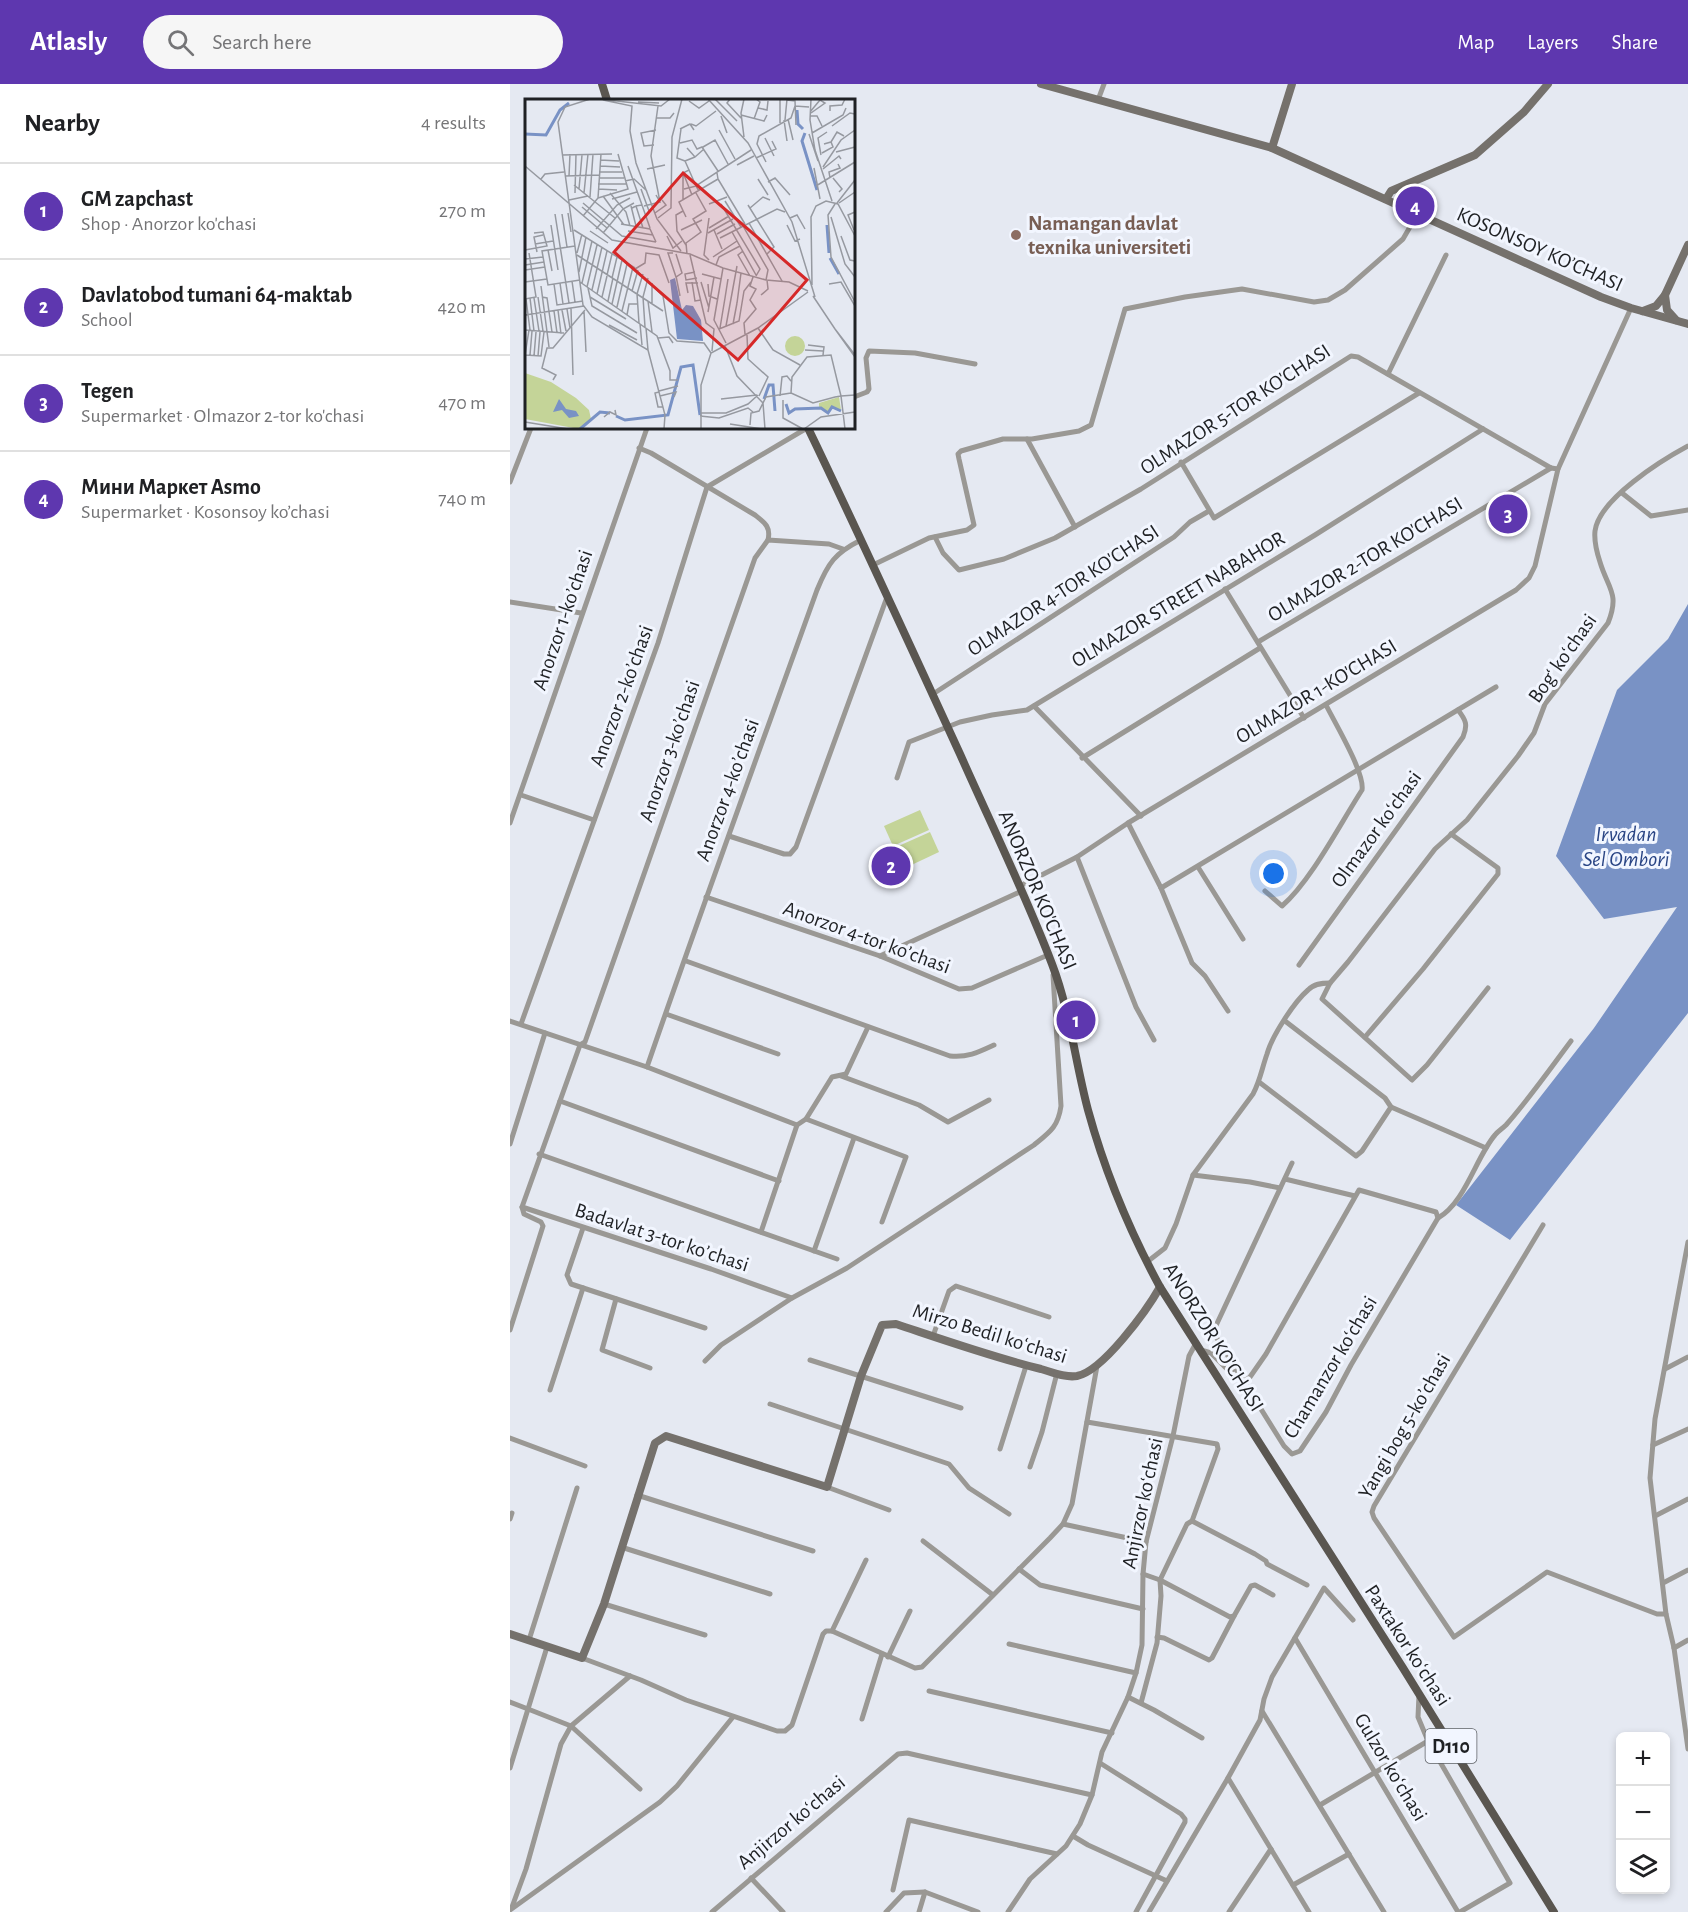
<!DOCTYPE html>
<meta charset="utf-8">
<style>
body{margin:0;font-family:"Alegreya Sans",sans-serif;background:#f6f6f6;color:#202124}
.controls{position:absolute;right:18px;bottom:18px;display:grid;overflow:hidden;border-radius:9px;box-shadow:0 3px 9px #0003}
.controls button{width:54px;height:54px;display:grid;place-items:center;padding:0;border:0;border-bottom:2px solid #e0e0e0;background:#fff;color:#202124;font:30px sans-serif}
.you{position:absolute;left:764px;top:790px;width:21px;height:21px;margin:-15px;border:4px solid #fff;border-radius:50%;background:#1a73e8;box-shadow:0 0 0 9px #1a73e833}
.badge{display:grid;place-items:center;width:39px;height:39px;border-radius:50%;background:#5e37af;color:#fff;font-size:20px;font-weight:700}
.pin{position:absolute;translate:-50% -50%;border:3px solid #fff;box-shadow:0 2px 6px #0006}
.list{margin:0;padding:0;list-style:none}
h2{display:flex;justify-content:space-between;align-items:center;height:78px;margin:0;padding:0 24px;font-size:26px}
h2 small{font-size:20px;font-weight:400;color:#757577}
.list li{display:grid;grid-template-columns:39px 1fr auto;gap:18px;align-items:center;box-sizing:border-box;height:96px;padding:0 24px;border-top:2px solid #e0e0e0}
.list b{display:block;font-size:22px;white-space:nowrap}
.list p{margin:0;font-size:20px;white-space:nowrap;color:#757577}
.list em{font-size:20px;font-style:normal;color:#757577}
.icon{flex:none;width:33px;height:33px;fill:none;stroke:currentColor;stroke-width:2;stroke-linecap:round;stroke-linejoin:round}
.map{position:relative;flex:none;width:1178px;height:1828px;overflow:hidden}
header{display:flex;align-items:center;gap:36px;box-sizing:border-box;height:84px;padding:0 30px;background:#5e37af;color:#fff}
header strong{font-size:28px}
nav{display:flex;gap:33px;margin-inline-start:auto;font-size:21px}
.search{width:420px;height:54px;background:#f6f6f6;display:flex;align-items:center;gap:15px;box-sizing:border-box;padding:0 21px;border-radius:33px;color:#757577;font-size:22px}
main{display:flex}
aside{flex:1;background:#fff}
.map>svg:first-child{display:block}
</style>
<header>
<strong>Atlasly</strong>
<div class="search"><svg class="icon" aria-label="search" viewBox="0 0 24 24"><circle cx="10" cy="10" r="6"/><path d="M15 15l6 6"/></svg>Search here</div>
<nav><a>Map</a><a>Layers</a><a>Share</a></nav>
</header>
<main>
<aside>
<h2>Nearby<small>4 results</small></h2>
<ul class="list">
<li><span class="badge">1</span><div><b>GM zapchast</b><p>Shop · Anorzor ko'chasi</p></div><em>270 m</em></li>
<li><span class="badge">2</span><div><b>Davlatobod tumani 64-maktab</b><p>School</p></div><em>420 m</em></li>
<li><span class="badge">3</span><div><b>Tegen</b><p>Supermarket · Olmazor 2-tor ko'chasi</p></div><em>470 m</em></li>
<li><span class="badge">4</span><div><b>Мини Маркет Asmo</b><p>Supermarket · Kosonsoy ko’chasi</p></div><em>740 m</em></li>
</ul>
</aside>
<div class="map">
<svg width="1178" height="1828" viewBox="0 0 1178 1828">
<rect width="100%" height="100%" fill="#e5e9f2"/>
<g fill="#c4d498">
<polygon points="410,726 419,746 383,762 374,742"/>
<polygon points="420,748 429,768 393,785 384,764"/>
</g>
<polygon fill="#7992c5" points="1178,520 1178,929 1000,1156 946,1121 1084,944 1167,823 1094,835 1046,772 1107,606 1158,555"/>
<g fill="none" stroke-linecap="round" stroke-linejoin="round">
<g stroke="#9a9894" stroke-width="5">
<polyline points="588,16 594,0"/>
<polyline points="878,290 936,171"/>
<polyline points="344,313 357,308 359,305 356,274 359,267 405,269 465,280"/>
<polyline points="517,355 565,443"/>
<path d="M129 364 141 369 245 431C255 439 261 443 258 456"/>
<polyline points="671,378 704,434 909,309"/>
<polyline points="0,398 21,344"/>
<polyline points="1112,409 1141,432 1178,426"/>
<polyline points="425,453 433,469 449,486 494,475 545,454 631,405 841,272 848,273 1041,384 1048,385"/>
<polyline points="363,481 419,454 457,446 464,441 449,375 448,370 451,367 493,355 522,355 569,347 581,341 615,225 675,213 732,205 804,218 818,216 835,206 893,155 908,129"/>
<polyline points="715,505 794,634"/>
<polyline points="0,518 71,529"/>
<polyline points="748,558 1041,384"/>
<polyline points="423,610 664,453 680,438 699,427"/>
<polyline points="524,622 631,732"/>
<polyline points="572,674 750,564"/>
<polyline points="387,694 399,658 450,638 482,631 517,626 805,451 973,345"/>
<polyline points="11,711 84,736"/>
<polyline points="0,739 137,344"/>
<polyline points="618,739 651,804 682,879 695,892 718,927"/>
<polyline points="219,752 274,770 280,770 286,763 377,513"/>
<polyline points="567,773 626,923 644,956"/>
<polyline points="688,783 733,855"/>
<polyline points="510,802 567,773 618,739 1006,506 1019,494 1025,482 1048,385 1121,224"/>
<polyline points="651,804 986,603"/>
<path d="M755 807 772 822C801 797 830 740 852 706 855 689 825 639 816 621"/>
<polyline points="196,813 370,872 449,905 462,904 538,871"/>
<polyline points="370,872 512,807"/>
<path d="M176 877 440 972C457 974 469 968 484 961"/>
<path d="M789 881 953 653C958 641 956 636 948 626"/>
<path d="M978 904 917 981 902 996 812 915 820 899 838 878 925 765 957 736 1008 672 1024 649 1035 620 1098 539C1110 509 1098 505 1090 478 1087 469 1084 457 1085 447 1089 415 1152 376 1178 362"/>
<polyline points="156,930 268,970"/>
<polyline points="0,937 137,983 287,1041"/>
<polyline points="11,940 148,559 197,403 297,344"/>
<polyline points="855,953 913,885 988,790 988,784 941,750"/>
<path d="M137 983C192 823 250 665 307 506 318 479 325 469 351 456"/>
<polyline points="331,992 409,1021 438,1038 479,1016"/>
<polyline points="749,998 846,1072 852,1067 881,1023 875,1014 775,937"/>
<polyline points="50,1017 269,1097"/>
<polyline points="881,1023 976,1064"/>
<polyline points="296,1035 396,1073 372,1138"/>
<polyline points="0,1060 35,949"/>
<polyline points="29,1070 327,1175"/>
<polyline points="683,1091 740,1098 770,1104"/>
<polyline points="775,1095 845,1112"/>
<polyline points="12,1123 201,1185 282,1214"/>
<path d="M928 1134C955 1119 966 1073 985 1051 988 1047 992 1045 996 1041 1019 1015 1040 985 1061 957"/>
<polyline points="1033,1141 864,1422 862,1428 864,1434 944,1553 1037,1488 1147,1530 1156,1530 1140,1394 1145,1335 1178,1158"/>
<polyline points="73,1144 57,1191 61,1200 195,1244"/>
<polyline points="251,1148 287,1041 296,1035 322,993 336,990 358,943"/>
<polyline points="304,1167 344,1054"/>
<path d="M637 1178 655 1164 666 1140 683 1091 743 1010C750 997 752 984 757 970 762 952 784 918 798 906 804 900 811 899 820 899"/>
<polyline points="106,1215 92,1266 140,1284"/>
<polyline points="0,1246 33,1142 31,1138 14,1130 12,1123 70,961 75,958 245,474 258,456 319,460 333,465"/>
<polyline points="423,1252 439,1207 446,1202 539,1233"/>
<polyline points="691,1266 701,1269 719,1287 725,1285"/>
<polyline points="300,1276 451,1324"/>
<path d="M195 1277 211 1261 282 1214 337 1184 524 1061C540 1048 548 1043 551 1022L543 891"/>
<polyline points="1155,1285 1178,1273"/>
<polyline points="733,1298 740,1293 756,1270 849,1106 926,1128 928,1134 841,1281 816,1328 790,1367 782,1370 774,1362 703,1248 782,1079"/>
<polyline points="40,1306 73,1204"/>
<polyline points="260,1320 439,1380 459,1404 499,1430"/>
<polyline points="577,1338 707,1360 708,1365 682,1437 677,1440 650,1496 651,1512 647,1559 631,1619"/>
<polyline points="0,1354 75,1382"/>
<polyline points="1143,1361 1178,1345"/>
<polyline points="490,1365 516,1282"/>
<polyline points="520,1383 532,1348 547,1289"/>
<polyline points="317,1403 379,1426"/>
<polyline points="127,1411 303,1467"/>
<polyline points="1145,1432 1178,1415"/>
<polyline points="0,1435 2,1429"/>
<polyline points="682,1437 745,1470 756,1477 757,1480 797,1501"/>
<polyline points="553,1440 636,1458"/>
<polyline points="413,1457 483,1511"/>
<polyline points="111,1463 260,1510"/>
<polyline points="509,1485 530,1501 633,1525"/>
<polyline points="633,1490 650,1496 720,1533 724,1532 741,1502 745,1501 763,1511"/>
<polyline points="1153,1499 1178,1486"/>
<polyline points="94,1520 195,1551"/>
<polyline points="1156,1530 1164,1564 1178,1665"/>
<polyline points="322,1547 405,1584 412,1583 540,1454 553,1440 562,1420 587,1282"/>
<polyline points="647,1553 654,1554 699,1576 702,1574 724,1532"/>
<polyline points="785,1554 948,1828"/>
<polyline points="19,1556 67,1404"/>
<polyline points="499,1560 626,1589"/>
<polyline points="37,1563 18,1625 61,1642 130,1705"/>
<polyline points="1164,1564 1178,1556"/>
<polyline points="378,1573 400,1527"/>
<polyline points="72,1574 131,1596 176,1616 267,1647 275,1647 282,1641 313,1550 316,1547 322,1547 356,1476"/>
<polyline points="419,1607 602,1649"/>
<polyline points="909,1611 908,1633 918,1657 1000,1799 950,1828"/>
<polyline points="618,1613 644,1626 692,1654"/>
<polyline points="0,1618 18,1625 0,1684"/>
<polyline points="752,1627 874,1828"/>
<polyline points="352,1635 372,1570"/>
<polyline points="590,1679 671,1730 675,1735 675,1738 626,1828"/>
<polyline points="810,1721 918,1657"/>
<polyline points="563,1752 578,1761 657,1797"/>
<polyline points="241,1794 273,1828"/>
<polyline points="783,1801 839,1770"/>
<polyline points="383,1806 399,1736 547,1770"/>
<polyline points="2,1823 16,1785 51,1660 61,1642 120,1592"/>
<polyline points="0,1826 150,1718 167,1702 223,1633"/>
<polyline points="202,1828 388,1670 397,1669 582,1711"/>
<polyline points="376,1828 394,1809 415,1808"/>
<polyline points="409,1828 415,1808 468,1828"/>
<polyline points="498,1828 520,1795 556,1762 570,1740 582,1711 592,1668 618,1613 626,1589 632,1561 633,1490 636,1458 663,1352 679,1272 686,1259"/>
<polyline points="639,1828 718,1694"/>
<polyline points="719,1828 761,1765"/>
<polyline points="799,1828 718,1694 750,1636 754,1615 762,1593 814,1504 843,1536"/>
</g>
<g stroke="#75716c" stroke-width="8">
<polyline points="531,0 762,64 1091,213 1121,224 1178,240"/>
<polyline points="762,64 782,0"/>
<polyline points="876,115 881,107 965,71 1014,28 1038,0"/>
<polyline points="1155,211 1178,161"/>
<polyline points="1133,227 1146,222 1155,211 1157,226 1166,236"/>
<path d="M0 1550 72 1574 94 1520 145 1359 156 1352 317 1403 351 1292 372 1241 386 1240C434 1256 482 1273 531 1285 542 1288 555 1294 567 1292 593 1287 637 1226 650 1203"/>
</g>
<g stroke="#5a5650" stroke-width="8">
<polyline points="92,0 97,16"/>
<path d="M298 344C350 452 400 561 450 670 481 740 515 809 542 880 560 927 565 977 578 1026 595 1088 619 1146 650 1203L893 1584 1044 1828"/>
</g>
</g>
<circle fill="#8d6e63" stroke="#f2f6ff" stroke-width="2" cx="506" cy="151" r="6"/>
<g text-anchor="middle" stroke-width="6" stroke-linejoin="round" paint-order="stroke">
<rect fill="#f2f6ff" stroke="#5e6166" stroke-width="1.5" x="915.5" y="1645" width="51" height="34" rx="4.5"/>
<g font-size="20" font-weight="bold" fill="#1f2124">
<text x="941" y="1669">D110</text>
</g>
<g font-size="21" font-weight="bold" fill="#785e54" stroke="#f2f6ff" text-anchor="start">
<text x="518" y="146">Namangan davlat<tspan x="518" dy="24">texnika universiteti</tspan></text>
</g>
<g font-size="21" fill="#1f2124" stroke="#f2f6ff">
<text transform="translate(1030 165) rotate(24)" y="7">KOSONSOY KO’CHASI</text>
<text transform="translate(725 325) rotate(-33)" y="7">OLMAZOR 5-TOR KO'CHASI</text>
<text transform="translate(855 475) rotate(-31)" y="7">OLMAZOR 2-TOR KO'CHASI</text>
<text transform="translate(553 506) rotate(-33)" y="7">OLMAZOR 4-TOR KO'CHASI</text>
<text transform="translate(668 515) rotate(-31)" y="7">OLMAZOR STREET NABAHOR</text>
<text transform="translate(52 536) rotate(-71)" y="7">Аnorzor 1-koʼchasi</text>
<text transform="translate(1052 574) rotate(-55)" y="7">Bogʻ koʻchasi</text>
<text transform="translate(806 607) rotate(-31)" y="7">OLMAZOR 1-KO'CHASI</text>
<text transform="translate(111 612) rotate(-70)" y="7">Аnorzor 2-koʼchasi</text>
<text transform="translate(159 667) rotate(-71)" y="7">Аnorzor 3-koʼchasi</text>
<text transform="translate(217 706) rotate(-70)" y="7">Аnorzor 4-koʼchasi</text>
<text transform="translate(866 745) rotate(-54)" y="7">Olmazor koʻchasi</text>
<text transform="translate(528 806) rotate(67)" y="7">ANORZOR KO'CHASI</text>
<text transform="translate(357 853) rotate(20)" y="7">Anorzor 4-tor koʼchasi</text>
<text transform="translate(152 1153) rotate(18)" y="7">Badavlat 3-tor koʼchasi</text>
<text transform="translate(480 1249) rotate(17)" y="7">Mirzo Bedil koʻchasi</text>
<text transform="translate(704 1253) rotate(58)" y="7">ANORZOR KO'CHASI</text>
<text transform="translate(820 1283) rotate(-59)" y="7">Chamanzor koʻchasi</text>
<text transform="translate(894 1342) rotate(-60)" y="7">Yangi bog 5-koʼchasi</text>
<text transform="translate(632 1419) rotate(-78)" y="7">Anjirzor koʻchasi</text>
<text transform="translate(898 1561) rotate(57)" y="7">Paxtakor koʻchasi</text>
<text transform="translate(881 1683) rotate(59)" y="7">Gulzor koʻchasi</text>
<text transform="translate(281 1738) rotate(-40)" y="7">Anjirzor koʻchasi</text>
</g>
<g font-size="22" font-style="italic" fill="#294484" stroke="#f2f6ff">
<text x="1116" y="757">Irvadan<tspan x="1116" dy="25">Sel Ombori</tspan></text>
</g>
</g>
<g transform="translate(15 15)">
<rect width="330" height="330" fill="#e5e9f2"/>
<path d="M260 247a10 10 0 1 1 20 0a10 10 0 1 1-20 0ZM0 274 26 283 51 299 64 311 66 320 54 330 0 320ZM314 298 316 311 307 308 301 314 294 308V304Z" fill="#c4d498"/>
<path d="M150 179 157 211 161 206 168 207 176 221 178 242 152 240 145 181ZM34 300 41 310 51 312 54 317 44 319 37 311 28 313Z" fill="#7992c5"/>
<path fill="none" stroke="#7992c5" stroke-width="3" d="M272 11 273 25 278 30M280 34 277 42 292 91M0 35 21 36 35 11 44 4M302 126 304 154M305 159 314 175M239 300 244 286H248L250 312M261 305 264 314 270 310 296 309 303 314 307 308 316 312M91 317 100 321 143 316 156 268 168 266 175 316M55 330 75 313 85 314"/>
<path fill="none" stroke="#9699a0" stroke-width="1.5" d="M65 0 40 8 33 23 58 206 67 218 123 251 140 316 139 330M74 0 136 7 145 0M183 0 223 44 267 123 290 198M190 0 212 22M205 0 202 4 216 19M219 0 216 14 219 38M255 0V24M286 0 285 21 290 51 307 102M78 1 107 7 105 32 111 64 132 120 156 152M262 1 270 2 271 26M164 2 174 9 184 2M113 3 134 4M133 7 126 57 135 103M233 9 242 11 243 2M305 12V7L317 6 320 0M285 13 295 1 300 4 286 14M216 16 239 22 242 16M196 17 202 34M285 17H292L297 27M132 19H145L149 14M229 20 235 3 231 0M263 20 268 41M259 21 262 42M260 21 262 0M166 25 171 27 191 12M307 27 325 14 330 15M155 30 165 25 169 31M156 30 152 59 160 62M194 31 210 60M287 34 318 16 321 9M284 35 293 62M240 39 249 57M306 43 312 33 319 37M155 44 167 41 172 50 177 48 193 72M129 46 119 47 116 34 131 31M178 48 190 41 203 65M162 49 170 58 179 50M311 53 330 48M297 54 308 48 306 43 299 45M37 56 87 55M296 56 293 39 302 33M231 59 251 50 247 42M75 61 94 62M241 63 232 45 234 37 266 19 270 7 284 8M212 66 229 57M0 67 87 141 165 155 198 169 241 181 264 183 283 192M75 67 95 68M103 67 117 106 111 107M298 68 316 41 330 31M289 69 295 100M122 70 140 66M298 70 314 57 316 60M164 71 160 62 170 58M74 73H97M159 76 167 96M40 77 74 76M44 77 45 55M74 79H99M305 79 304 73 315 69 313 65M308 79 317 90 314 93M16 80 20 75 39 73M193 80 220 125M233 80 243 96M100 82 109 80 122 92M243 83 250 79 265 96M73 85H101M49 86 90 119M291 87 330 63M54 90 57 56M73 90 92 91M116 90 124 112M159 90 171 87 174 92M50 94 51 55M59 94 63 55M85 94 101 113 105 127M78 97 99 126M65 98 68 55M73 99 103 90 93 55M87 100 112 93M158 100V74L164 71 171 87 226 51M44 101 63 97M200 102 216 128M58 104 97 137 131 143M312 104 330 81M314 104 330 93M184 105 202 98M196 105 235 170 231 177M310 105 303 116 306 158 330 203M117 106 125 129M223 106 249 148 242 155M106 107 111 127M119 107 135 103 131 96M57 108 82 129M107 109 111 107 118 129M225 109 238 98 245 101M158 112 151 116 152 132 161 146M43 114 46 133M130 114 141 106 137 101M30 115 44 204M37 115 42 148M58 117 73 99 76 55M161 118 154 103 193 80 192 74M306 118 320 165 330 178M133 119 146 109 147 38 157 0M265 119 272 116 280 130M224 124 257 182M96 125 125 130 131 143M26 126 33 171M262 126 270 142 275 140M218 127 243 171 241 181M184 129 204 117M71 130 92 106 105 99M49 131 110 169M156 131 177 121M189 131 197 150M329 131 323 116 330 113M65 132 83 144M103 132 128 136M207 133 231 176M78 134 98 110 109 104M183 134 208 120M192 135 210 125M142 137 148 149 157 142M316 137 325 161 330 162M195 139 252 110 260 113M10 145 28 142M50 147 17 152 23 186 55 181M0 151 22 147 18 133 9 134M23 151 27 172M218 152 213 156 225 177M12 153 9 138 18 136M52 154 57 135M148 154H143L151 178 157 174 151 155M162 155 161 144 176 133 168 120 181 112 171 94M52 156 138 212M165 156 181 224 189 230 187 252M188 158 212 142M0 160 18 158M184 161 179 156 184 119M0 166 19 163M191 166 194 158 215 147M198 169 189 221 201 244M0 171 20 168M54 173 61 138M170 173 160 175 161 181 172 179M177 175 196 180M82 176 87 155M151 177 155 197M87 179 92 158M47 182 50 203M0 183 22 180M55 183 132 237 145 272V281H153M167 183 170 202 176 201M176 183 184 209M35 184 38 205M57 184 67 142M144 184 134 156 121 154 120 164 110 170 138 197 144 234 152 242 179 244 186 254M29 185 32 206 58 202M183 185 184 197 192 200M304 185 316 183 330 207M287 186 286 118 291 107 301 102 313 105 330 137M16 187 24 248M62 188 72 146M63 189 67 207 112 234M67 191 77 148M107 192 113 171M163 194 161 184H173M72 195 82 152M112 195 114 224M112 195 118 175M236 196 243 190 242 181M288 197 310 230M13 198 18 232M17 198 22 199 27 233M65 198 101 220M77 198 82 177M5 199 9 232M9 199 14 232M200 199 203 180M0 200 11 198 4 154M1 200 5 231M83 202 88 179M123 202 127 233M212 204 216 174M87 205 97 161M127 205V184M92 208 102 165M46 209 48 276M42 210 45 229M33 211 36 235M37 211 41 232M29 212 32 234M59 212 61 253M97 212 108 168M183 213 189 178M0 216 59 207M102 216 104 205H112M115 225 117 246M208 225 212 204M84 226 112 241M201 227 212 167M120 228 118 198 123 179M121 229 123 251M195 229 200 199M233 229 248 251 275 266M194 230 214 222 219 192 226 183M0 231 39 234M220 235 219 224 231 210 225 201 231 190 225 187 228 178M222 236 223 260 243 278 234 297M133 239 144 238 148 244M283 246 299 248 298 256M200 247 212 277 238 304 240 330M280 251 298 252M0 256 16 257 19 233M0 256 4 231M5 256 7 232M330 256 310 230 330 258M9 257 11 233M13 257 15 233M28 281 31 276 17 269 22 249H28L60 211M134 292 153 287M134 293 130 294 133 308H138M135 297 151 293 149 298M255 297 257 278 262 277 266 282M196 300 232 296M258 301V319L278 330M176 314H201L223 305 233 296M175 317 194 319 223 309 228 313M79 318 85 313 91 316 90 311M0 323 43 330M205 325 237 330M225 326 226 314 234 312 241 298 266 294M176 330V286L186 254 233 229 283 193M279 330 296 318 330 313M320 330 316 297 313 285 306 256 282 258 267 278 266 294 288 304 310 298 316 297 330 296"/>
<path fill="#d62828" fill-opacity="0.15" stroke="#d62828" stroke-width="3" d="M158 74 282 181 213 261 89 153Z"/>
<rect width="330" height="330" fill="none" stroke="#1f2124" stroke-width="3"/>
</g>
</svg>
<div class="controls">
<button>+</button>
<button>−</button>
<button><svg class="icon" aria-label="layers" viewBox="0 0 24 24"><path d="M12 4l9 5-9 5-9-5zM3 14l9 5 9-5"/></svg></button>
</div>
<div class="you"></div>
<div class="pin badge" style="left:566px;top:936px">1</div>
<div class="pin badge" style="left:381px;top:782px">2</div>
<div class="pin badge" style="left:998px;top:430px">3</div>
<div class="pin badge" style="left:905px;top:122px">4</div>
</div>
</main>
